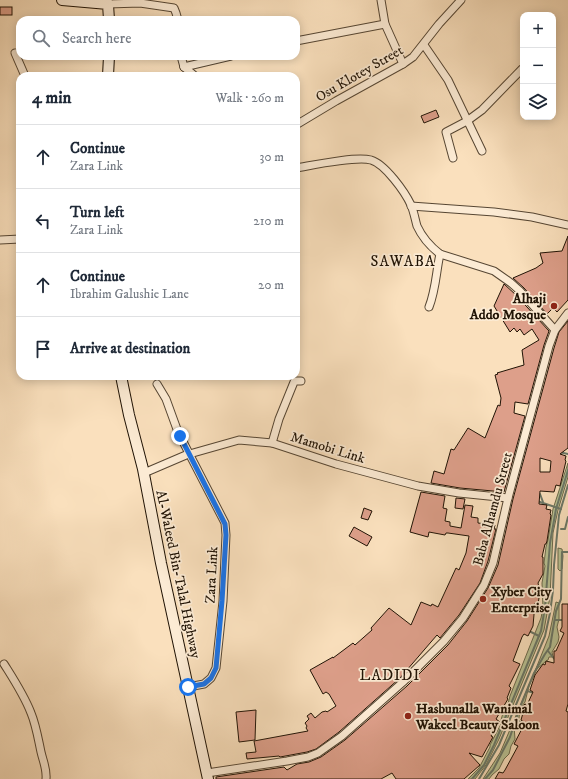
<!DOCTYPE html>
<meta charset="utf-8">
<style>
body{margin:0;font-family:"IM FELL DW Pica",serif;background:#f2f2f3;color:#1f2937}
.controls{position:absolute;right:12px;top:12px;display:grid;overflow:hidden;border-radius:8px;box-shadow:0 2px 10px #0003}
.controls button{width:36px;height:36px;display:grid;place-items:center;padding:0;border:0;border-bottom:1px solid #e0e1e3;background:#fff;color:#1f2937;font:20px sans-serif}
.stop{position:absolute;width:12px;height:12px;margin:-9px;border:3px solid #1a73e8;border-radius:50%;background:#fff}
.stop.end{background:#1a73e8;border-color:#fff;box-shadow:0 1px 4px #0008}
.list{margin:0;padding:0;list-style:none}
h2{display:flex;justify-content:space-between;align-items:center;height:52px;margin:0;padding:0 16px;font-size:17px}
h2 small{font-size:13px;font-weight:400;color:#747a83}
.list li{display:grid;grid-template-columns:26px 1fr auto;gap:12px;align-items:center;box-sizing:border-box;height:64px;padding:0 16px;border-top:1px solid #e0e1e3}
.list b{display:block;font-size:15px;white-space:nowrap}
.list p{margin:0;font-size:13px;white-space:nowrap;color:#747a83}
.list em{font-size:13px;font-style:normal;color:#747a83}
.icon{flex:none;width:22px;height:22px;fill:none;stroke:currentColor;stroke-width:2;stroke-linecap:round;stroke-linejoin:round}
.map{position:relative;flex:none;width:568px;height:779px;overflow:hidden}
.search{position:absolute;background:#fff;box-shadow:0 2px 10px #0003;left:16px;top:16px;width:284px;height:44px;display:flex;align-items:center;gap:10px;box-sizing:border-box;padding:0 14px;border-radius:12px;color:#747a83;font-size:15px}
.panel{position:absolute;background:#fff;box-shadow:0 2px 10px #0003;left:16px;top:72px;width:284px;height:308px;border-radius:12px}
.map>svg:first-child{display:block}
</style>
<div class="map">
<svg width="568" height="779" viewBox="0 0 568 779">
<rect width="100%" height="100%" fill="#fae0bd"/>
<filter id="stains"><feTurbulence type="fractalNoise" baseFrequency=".005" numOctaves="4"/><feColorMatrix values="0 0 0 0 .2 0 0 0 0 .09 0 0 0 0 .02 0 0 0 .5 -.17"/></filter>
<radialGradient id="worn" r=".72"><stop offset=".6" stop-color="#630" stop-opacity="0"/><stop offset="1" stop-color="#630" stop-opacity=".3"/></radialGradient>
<g fill="#b9c395" stroke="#6c6b4d">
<polygon points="568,463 568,477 558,510 553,533 550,597 544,630 499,739 486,765 475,779 468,779 479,768 490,747 490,745 501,724 501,720 503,713 506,711 510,696 541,618 543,608 542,583 545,566 544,563 546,547 548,540 553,509"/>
<polygon points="558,548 562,549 563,556 562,569 560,571 558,569"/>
<polygon points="556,602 559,603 559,619 557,627 559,637 558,642 552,652 553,657 549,657 548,660 546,661 537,669 529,686 525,702 520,709 519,718 514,726 515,739 511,746 509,754 504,759 499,769 492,775 489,779 483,779 500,753 535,671 549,636"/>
</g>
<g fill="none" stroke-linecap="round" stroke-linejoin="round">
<g stroke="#6c7969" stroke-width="2">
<polyline points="559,452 568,454"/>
<polyline points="540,494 543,502"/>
<polyline points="537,501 561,509"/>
<polyline points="561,529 565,529 568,517"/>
<polyline points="555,620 568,620"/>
<polyline points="529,631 539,636"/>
<polyline points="548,651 556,661"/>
<polyline points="527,691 535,693"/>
<polyline points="515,720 526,724"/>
<polyline points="472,779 484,765 494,745 541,631 545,607 550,543 556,509 568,470"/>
<polyline points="479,779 499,745 545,636 550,613 553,590 554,565 559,515 568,485"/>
<polyline points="485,779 493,770 510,737 520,707 534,673 545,654 550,647 556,611 561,599 562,552 568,552"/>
</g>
</g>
<g fill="#dd9f8a" stroke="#201305" fill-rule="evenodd">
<rect x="0" y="7" width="12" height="8"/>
<polygon points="436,110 439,117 424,123 421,116"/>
<polygon points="568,236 568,300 557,312 553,308 547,314 524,288 513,278 536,268 543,263 540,253 562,251"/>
<polygon points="504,284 516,295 549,331 544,345 528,404 515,402 514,413 525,416 504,492 460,488 431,483 434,471 444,474 451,449 454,450 468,428 485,438 498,405 500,406 501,398 495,375 498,374 497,373 524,365 522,350 539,340 532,329 524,335 520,329 517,332 514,328 510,332 494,306"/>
<path d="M568 321V448L560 454 566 456 565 460 566 461 560 486 556 485 554 492 540 491 539 504 547 505 546 509 551 510 550 514 551 515 547 541 546 544H545L542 557H543V574L538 583 540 592 538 604 535 603 533 626 528 636 524 634 522 637 513 661 520 664 509 686 511 688 507 698 508 699 496 719 500 722 491 736 493 737 482 757 469 753 480 765 464 779H396L392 773 381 779H216V777L284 767 287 770 297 764 309 762 321 757 345 740 407 686 448 645 467 621 488 588 498 565 513 499 554 348 559 332ZM540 458 551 461 550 472H540Z"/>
<polygon points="421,492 445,496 443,508 447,509 445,521 450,522 450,526 461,528 465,505 473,506 471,517 478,518 478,523 495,525 494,529 496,529 488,561 480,583 459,615 440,638 437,635 400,678 339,732 316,749 307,752 280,757 279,756 247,759 246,753 256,752 254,741 308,731 306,728 307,726 305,723 309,719 307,716 311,713 315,718 322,712 326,711 327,712 336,706 329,694 326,692 323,694 310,670 333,657 333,658 353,643 355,645 372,630 371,628 389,608 411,625 421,602 431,606 432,604 438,607 456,568 459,570 466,553 469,536 448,533 446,533 445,535 429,532 428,537 410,532"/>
<polygon points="456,498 465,499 463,509 455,508"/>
<polygon points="364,508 372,511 368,520 361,518"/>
<polygon points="354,527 372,537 367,546 349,536"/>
<polygon points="562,604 568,604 568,704 566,711 568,712 568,779 495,779 499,772 503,773 505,770 518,746 514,744 525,723 521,720 523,713 521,712 523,706 525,704 527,705 533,692 530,690 535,675 543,664 545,665 546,661 554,663 554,651 556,651 564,633 560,631 562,627"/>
<polygon points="256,710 255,740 239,742 236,712"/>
</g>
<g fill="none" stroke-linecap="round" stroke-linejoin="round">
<defs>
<g id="street">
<polyline points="381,0 385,24 403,64"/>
<polyline points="108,4 140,3 174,8 176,13 178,20"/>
<polyline points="296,41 385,24"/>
<polyline points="424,45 448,80 482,151"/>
<polyline points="15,53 25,76"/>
<polyline points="181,56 184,67"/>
<polyline points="184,67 231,56"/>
<polyline points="184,67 195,76"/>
<polyline points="296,125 336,101 403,64 413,57 439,24 461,0"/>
<polyline points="453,158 446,132 467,121 482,110 522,69"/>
<path d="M296 168C314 165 355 156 371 160 385 164 405 192 411 205 414 212 415 219 417 226 422 237 431 247 440 254L494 271 511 283 520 291 555 330"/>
<polyline points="411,206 494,212 532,217 568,225"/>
<polyline points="0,240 20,239"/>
<path d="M429 307C436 289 436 272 440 254"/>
<polyline points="157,384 166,399 178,432 225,523 226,535 223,601 216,668 211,678 204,684 188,687"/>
<polyline points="272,443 279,419 294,382 295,381 301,381"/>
<polyline points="144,473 186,455 239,440 272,443 336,464 418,486 459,493 508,498"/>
<path d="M4 664C14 680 24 695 31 713 36 725 38 738 41 752 43 761 47 769 46 779"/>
<polyline points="207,773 287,761 308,757 318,753 342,736 403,682 444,641 463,618 484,585 493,563 508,498 549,346 555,330 568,313"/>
</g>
<g id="secondary">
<polyline points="62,0 108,4 109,20"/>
<polyline points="108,76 109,56"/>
<polyline points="121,376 129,415 143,469 161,563 208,779"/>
</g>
</defs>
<use href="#street" stroke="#564633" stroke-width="9"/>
<use href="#secondary" stroke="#201305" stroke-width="12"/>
<use href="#street" stroke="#fcebd4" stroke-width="7"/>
<use href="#secondary" stroke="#fcebd4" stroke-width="10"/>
</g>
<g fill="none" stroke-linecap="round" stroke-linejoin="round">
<polyline stroke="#1a73e8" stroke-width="5" points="180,436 225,524 226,535 222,601 216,668 211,678 204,684 188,687"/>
</g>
<g fill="#8f2418" stroke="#fcebd4" stroke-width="1.5">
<circle cx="554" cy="306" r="4"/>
<circle cx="483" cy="599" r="4"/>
<circle cx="408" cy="716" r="4"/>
</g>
<g text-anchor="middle" stroke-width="3.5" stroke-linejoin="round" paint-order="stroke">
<g font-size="14" fill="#201305" stroke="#fcebd4">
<text transform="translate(359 73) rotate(-30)" y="5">Osu Klotey Street</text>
<text transform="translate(328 447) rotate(17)" y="5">Mamobi Link</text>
<text transform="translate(492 509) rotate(-75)" y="5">Baba Alhamdu Street</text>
<text transform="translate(179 574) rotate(78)" y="5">Al-Waleed Bin-Talal Highway</text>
<text transform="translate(211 575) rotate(-87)" y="5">Zara Link</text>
</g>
<g font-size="14" font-weight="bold" fill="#201305" stroke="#fcebd4" text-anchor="start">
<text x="546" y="303" text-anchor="end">Alhaji<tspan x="546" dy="16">Addo Mosque</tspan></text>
<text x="491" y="596">Xyber City<tspan x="491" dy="16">Enterprise</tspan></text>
<text x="416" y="713">Hasbunalla Wanimal<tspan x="416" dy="16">Wakeel Beauty Saloon</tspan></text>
</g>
<g font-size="15" letter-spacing="1" fill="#201305" stroke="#fcebd4">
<text x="403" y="266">SAWABA</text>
<text x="390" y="680">LADIDI</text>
</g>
</g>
<rect width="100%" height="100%" filter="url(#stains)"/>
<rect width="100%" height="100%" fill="url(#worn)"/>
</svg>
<div class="controls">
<button>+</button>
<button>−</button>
<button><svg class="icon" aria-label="layers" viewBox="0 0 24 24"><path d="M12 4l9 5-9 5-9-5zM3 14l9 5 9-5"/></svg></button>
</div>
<div class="stop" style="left:188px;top:687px"></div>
<div class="stop end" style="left:180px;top:436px"></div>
<div class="search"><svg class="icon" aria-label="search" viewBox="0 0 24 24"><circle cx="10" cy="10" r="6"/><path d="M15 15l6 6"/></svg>Search here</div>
<section class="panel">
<h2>4 min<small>Walk · 260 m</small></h2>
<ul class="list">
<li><svg class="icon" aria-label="ahead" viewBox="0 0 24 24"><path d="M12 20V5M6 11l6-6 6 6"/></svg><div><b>Continue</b><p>Zara Link</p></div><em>30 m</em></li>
<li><svg class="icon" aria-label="left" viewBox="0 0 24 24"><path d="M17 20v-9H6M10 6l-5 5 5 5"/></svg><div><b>Turn left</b><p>Zara Link</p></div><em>210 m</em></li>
<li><svg class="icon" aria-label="ahead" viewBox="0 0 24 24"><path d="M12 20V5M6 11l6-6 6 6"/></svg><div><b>Continue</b><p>Ibrahim Galushie Lane</p></div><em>20 m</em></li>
<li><svg class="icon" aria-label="arrive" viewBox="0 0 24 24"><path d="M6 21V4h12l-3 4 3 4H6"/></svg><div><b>Arrive at destination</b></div></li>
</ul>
</section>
</div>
